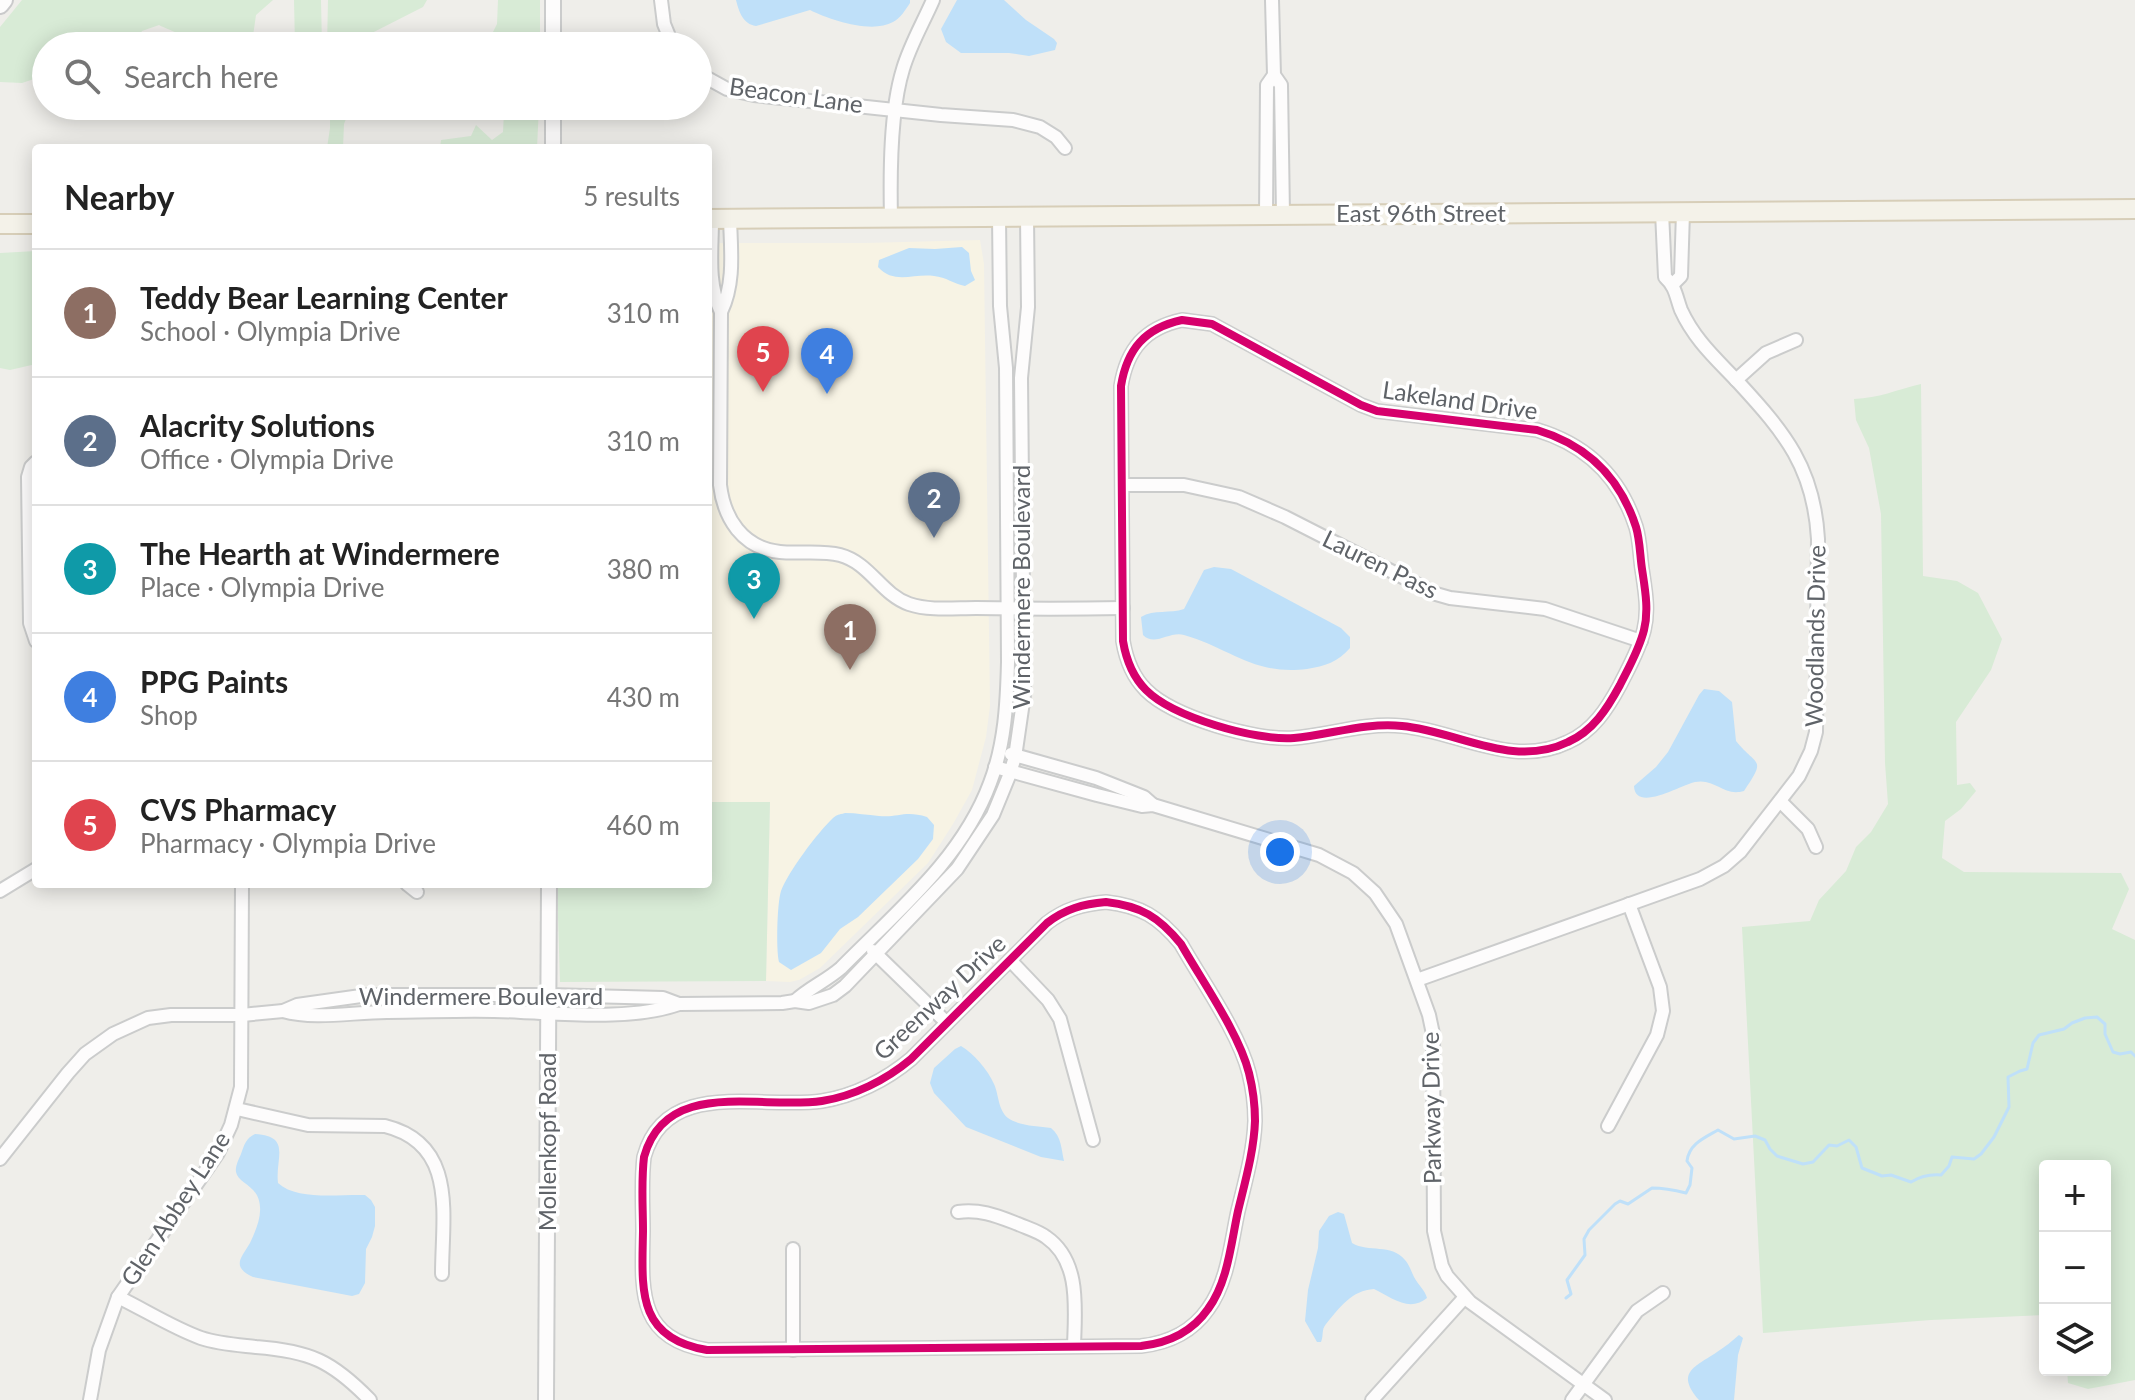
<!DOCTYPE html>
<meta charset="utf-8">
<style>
body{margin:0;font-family:Lato,sans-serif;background:#f2f2f2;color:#222}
.controls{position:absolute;right:24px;bottom:24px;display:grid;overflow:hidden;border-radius:8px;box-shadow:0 4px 20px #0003}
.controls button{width:72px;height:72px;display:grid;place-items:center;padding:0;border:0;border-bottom:2px solid #e0e0e0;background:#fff;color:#222;font:40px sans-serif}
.you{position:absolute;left:1280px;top:852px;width:28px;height:28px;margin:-20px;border:6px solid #fff;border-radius:50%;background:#1a73e8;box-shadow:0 0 0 12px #1a73e833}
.badge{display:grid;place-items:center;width:52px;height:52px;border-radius:50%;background:#ea580c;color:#fff;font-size:26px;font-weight:700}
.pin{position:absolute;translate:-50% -66px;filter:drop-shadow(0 2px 4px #0008)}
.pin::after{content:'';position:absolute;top:42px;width:28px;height:24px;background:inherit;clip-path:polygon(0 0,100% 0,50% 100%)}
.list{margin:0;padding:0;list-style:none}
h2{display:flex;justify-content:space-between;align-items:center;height:104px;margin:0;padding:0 32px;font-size:34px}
h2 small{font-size:26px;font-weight:400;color:#767676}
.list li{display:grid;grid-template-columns:52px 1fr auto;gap:24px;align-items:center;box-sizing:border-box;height:128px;padding:0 32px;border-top:2px solid #e0e0e0}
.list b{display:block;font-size:30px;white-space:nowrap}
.list p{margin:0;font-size:26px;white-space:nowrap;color:#767676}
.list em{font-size:26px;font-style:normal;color:#767676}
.icon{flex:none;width:44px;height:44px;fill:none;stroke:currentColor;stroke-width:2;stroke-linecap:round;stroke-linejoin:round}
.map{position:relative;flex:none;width:2135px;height:1400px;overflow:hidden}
.search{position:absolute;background:#fff;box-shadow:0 4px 20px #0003;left:32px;top:32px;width:680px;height:88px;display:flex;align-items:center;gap:20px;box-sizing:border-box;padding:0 28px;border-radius:44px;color:#767676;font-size:30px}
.panel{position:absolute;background:#fff;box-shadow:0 4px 20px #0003;left:32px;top:144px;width:680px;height:744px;border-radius:8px}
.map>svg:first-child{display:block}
</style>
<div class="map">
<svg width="2135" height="1400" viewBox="0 0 2135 1400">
<rect width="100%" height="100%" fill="#efeeea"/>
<polygon fill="#f7f3e4" points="980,240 984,264 990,706 986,737 972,790 953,824 928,863 820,968 799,980 790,982 766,981 770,802 708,802 708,243 865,243"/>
<g fill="#d8ebd6">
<path d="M22 0H273L256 15 253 36 258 39 254 46H198C191 37 171 31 159 25L142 31 134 46H46V75L22 83 0 82V27Z"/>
<polygon points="294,0 321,0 322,46 295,46"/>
<polygon points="328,0 427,0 423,7 364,37 362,46 327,46"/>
<polygon points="498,0 540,0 540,46 486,46 497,24"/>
<polygon points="330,106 351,106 344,124 343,148 327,148 330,128"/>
<polygon points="487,106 539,106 537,148 440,148 441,140 471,136 476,125 492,140 503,132 504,112"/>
<polygon points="36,251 36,364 10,370 0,368 0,253"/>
<path d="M1921 384 1923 576 1957 581 1978 593 2002 639 1991 670 1956 722 1957 785 1970 783 1976 791 1961 809 1945 821 1942 858 1964 872 2121 873 2129 889 2112 929 2135 940V1380L2088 1389 2068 1383 2067 1370H2105V1166H2045V1315L1931 1320 1763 1333 1742 927 1810 921 1819 900 1846 871 1856 847 1871 832 1888 804 1885 763 1881 514 1869 448 1856 420 1854 399C1879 398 1896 390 1921 384Z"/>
<polygon points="708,802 770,802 766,981 560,982 557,884 708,884"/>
</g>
<g fill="#bfe0f9">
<path d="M736 0H910V3C906 9 900 19 893 22 872 34 830 20 810 10L756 26C743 24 739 12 736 0Z"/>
<polygon points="957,0 1004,0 1026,20 1054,39 1057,43 1055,50 1029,56 1009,53 961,53 946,42 941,29"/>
<path d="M962 247 969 253 971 271 975 280 965 286C954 284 946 277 934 276 914 273 894 285 878 267L879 260 909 248 935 249Z"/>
<path d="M1214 567 1231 569 1341 628 1350 637V648C1338 662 1325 666 1307 669 1254 676 1230 648 1184 635 1169 631 1155 647 1143 635L1141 617C1154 609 1170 614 1184 609L1204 570Z"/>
<path d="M1704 689 1719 691 1732 702 1736 741C1757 767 1767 757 1744 791 1723 797 1716 778 1695 782 1681 785 1635 813 1634 786L1656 767 1668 752 1699 695Z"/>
<path d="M845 813C857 813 867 815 879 816 898 818 905 810 927 817L934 825 933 839 918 859 858 917 840 929 821 953 791 970 779 962C776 949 777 904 781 891 788 872 818 832 833 818 838 814 838 815 845 813Z"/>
<path d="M961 1046C974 1054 988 1070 994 1084 999 1095 998 1110 1008 1118 1019 1126 1038 1126 1051 1128 1062 1137 1061 1149 1064 1161L1041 1157 966 1127 934 1093 930 1083 934 1068 955 1049Z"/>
<path d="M255 1134C292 1136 275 1158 278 1183 297 1201 340 1194 365 1195L371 1200 375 1207V1226L372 1237 366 1249 365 1283 359 1294 352 1296 253 1277C231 1267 241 1258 250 1243 255 1232 261 1219 260 1207 259 1185 238 1184 236 1172 235 1166 239 1159 241 1154 244 1145 246 1138 255 1134Z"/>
<path d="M1338 1212 1344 1214 1352 1243C1369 1253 1391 1243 1405 1260 1409 1264 1411 1271 1414 1277 1418 1285 1425 1290 1427 1298 1409 1313 1391 1297 1374 1289 1352 1290 1339 1308 1326 1324 1321 1330 1324 1335 1321 1342H1317L1305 1321 1308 1290 1318 1248 1319 1231 1329 1216Z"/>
<path d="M1739 1335 1743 1338 1738 1355 1734 1400H1699C1675 1372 1695 1367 1717 1352 1725 1347 1732 1341 1739 1335Z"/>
</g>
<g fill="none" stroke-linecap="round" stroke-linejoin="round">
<path stroke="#bfe0f9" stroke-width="3" d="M1566 1298 1571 1294 1567 1280 1585 1255 1584 1239 1589 1230 1615 1204 1620 1201 1628 1204 1652 1188C1664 1188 1674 1190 1686 1193L1690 1185 1692 1168 1687 1161C1689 1144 1704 1138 1718 1130L1734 1139 1755 1136 1765 1140 1770 1149 1777 1156 1803 1164 1813 1162 1829 1145 1837 1146 1849 1140 1856 1147 1862 1168 1882 1176 1891 1175 1911 1182C1921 1176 1929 1174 1941 1175L1949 1166 1952 1157 1974 1159 1981 1154 1994 1137 2009 1107 2008 1077 2020 1071 2027 1069 2033 1043 2039 1035 2064 1029 2072 1023 2085 1018 2097 1017 2105 1024V1034L2113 1052 2120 1054 2131 1052 2135 1056"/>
<defs>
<g id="minor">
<polyline points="661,0 664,24 673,46"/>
<polyline points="1272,0 1274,75 1281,85 1283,215"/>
<polyline points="698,73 727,89 754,95 941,115 1013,120 1040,127 1056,137 1065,148"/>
<polyline points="647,111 651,106"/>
<polyline points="1266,215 1267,85 1274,75"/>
<path d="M891 218C890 173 890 111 903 69 910 45 923 23 933 0"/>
<path d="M712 219C712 250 707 283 721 312"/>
<path d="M730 219C731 251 735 283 721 312L720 485C724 518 742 548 780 552 799 554 821 550 840 555 870 563 881 594 909 604 930 611 954 608 976 608 1025 609 1074 609 1123 608"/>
<polyline points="1673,284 1681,276 1683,212"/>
<path d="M1182 320 1212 324 1361 405 1377 411 1537 430C1587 445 1620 477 1636 527 1640 540 1640 556 1642 569 1645 589 1649 610 1644 630 1639 650 1629 667 1620 685 1607 709 1593 731 1568 742 1512 769 1458 731 1402 726 1366 722 1329 735 1294 738 1255 741 1173 717 1146 690 1133 677 1126 659 1123 641L1121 386C1127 349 1145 328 1182 320Z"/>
<polyline points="1736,380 1766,353 1796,340"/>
<polyline points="36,462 31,467 28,477 30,623 36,641"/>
<polyline points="1122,485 1184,485 1239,497 1285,517 1436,594 1450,598 1545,609 1641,641"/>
<polyline points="1011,754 1096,778 1144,797 1153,805"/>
<polyline points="995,767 1097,795 1142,806 1153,805 1319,855 1353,873 1375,893 1396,924 1429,1015 1433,1034 1434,1231 1442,1266 1447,1276 1470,1302 1605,1400"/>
<polyline points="1780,801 1808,829 1816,847"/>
<polyline points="407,884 417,892"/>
<polyline points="0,891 36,869"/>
<path d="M1106 902C1141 906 1159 917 1181 944 1202 981 1239 1033 1249 1073 1253 1089 1255 1105 1255 1121 1254 1151 1245 1182 1238 1211 1231 1243 1228 1282 1208 1309 1192 1332 1168 1343 1141 1346L707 1350C636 1338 642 1289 643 1231 643 1207 641 1182 644 1157 666 1077 761 1110 822 1101 854 1096 886 1080 911 1059L1047 923C1065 909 1083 904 1106 902Z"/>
<polyline points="873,951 947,1023"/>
<polyline points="1010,960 1048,1000 1060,1019 1093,1140"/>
<path d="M1417 980 1700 879 1724 866 1740 852 1799 776 1811 751 1816 732 1818 539C1814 468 1785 433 1739 383 1726 369 1712 356 1701 342 1693 332 1686 321 1681 310 1676 297 1676 287 1665 277L1662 212"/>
<path d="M795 1001C809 988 826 981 841 968 896 912 962 859 990 783 1005 744 1007 703 1008 662L1006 368 1000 306 999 217"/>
<path d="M283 1011C316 1020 352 1012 387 1012 431 1012 477 1009 521 1012 569 1014 634 1020 679 1004L782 1003 795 1001 809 1003 833 995 845 986 957 869 993 815 1009 776 1015 757 1024 695 1021 378 1028 307 1027 217"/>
<path d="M237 1109 308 1125 385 1126C458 1144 442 1216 442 1274"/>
<polyline points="1608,1126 1657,1035 1663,1011 1660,987 1629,904"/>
<polyline points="0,1159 68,1073 85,1054 113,1034 148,1018 171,1015 242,1015 283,1011 297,1005 368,995 549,995 663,998 679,1004"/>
<path d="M958 1212C981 1209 997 1216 1018 1224 1027 1228 1038 1231 1046 1237 1081 1261 1075 1309 1074 1346"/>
<polyline points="793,1249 793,1350"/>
<path d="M118 1297C145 1310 173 1328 201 1338 219 1344 238 1345 256 1347 310 1351 332 1361 370 1400"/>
<polyline points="90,1400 99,1350 118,1297 218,1153 231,1125 241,1087 242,884"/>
<polyline points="1372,1400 1465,1297"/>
<polyline points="1572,1400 1637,1311 1663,1293"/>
</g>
<g id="tertiary">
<polyline points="553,46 553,0"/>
<polyline points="553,148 553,106"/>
<polyline points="546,1400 549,884"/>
</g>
<polyline id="secondary" points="0,5 4,0"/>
<g id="primary">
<polyline points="708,219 2135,209"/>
<polyline points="0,224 36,224"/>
</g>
</defs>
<use href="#minor" stroke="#cbcccc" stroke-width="16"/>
<use href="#tertiary" stroke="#cbcccc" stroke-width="18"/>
<use href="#secondary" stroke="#cacacb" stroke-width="20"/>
<use href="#primary" stroke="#d7ceb8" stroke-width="22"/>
<use href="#minor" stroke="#fdfcfc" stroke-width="12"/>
<use href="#tertiary" stroke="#fdfcfc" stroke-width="14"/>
<use href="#secondary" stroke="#fdfcfc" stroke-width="16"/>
<use href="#primary" stroke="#f4f2e9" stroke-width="18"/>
<defs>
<g id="cycleway">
<path d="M1182 320 1212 324 1361 405 1377 411 1537 430C1587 445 1620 477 1636 527 1640 540 1640 556 1642 569 1645 589 1649 610 1644 630 1639 650 1629 667 1620 685 1607 709 1593 731 1568 742 1512 769 1458 731 1402 726 1366 722 1329 735 1294 738 1255 741 1173 717 1146 690 1133 677 1126 659 1123 641L1121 386C1127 349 1145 328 1182 320Z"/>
<path d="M1106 902C1141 906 1159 917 1181 944 1202 981 1239 1033 1249 1073 1253 1089 1255 1105 1255 1121 1254 1151 1245 1182 1238 1211 1231 1243 1228 1282 1208 1309 1192 1332 1168 1343 1141 1346L707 1350C636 1338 642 1289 643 1231 643 1207 641 1182 644 1157 666 1077 761 1110 822 1101 854 1096 886 1080 911 1059L1047 923C1065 909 1083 904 1106 902Z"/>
</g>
</defs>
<use href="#cycleway" stroke="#fff" stroke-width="13"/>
<use href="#cycleway" stroke="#d6006c" stroke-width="8"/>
</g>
<g text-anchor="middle" stroke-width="7" stroke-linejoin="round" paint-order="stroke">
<g font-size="24" fill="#5f6368" stroke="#fff">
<text transform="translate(796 96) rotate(8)" y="8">Beacon Lane</text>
<text x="1421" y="222">East 96th Street</text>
<text transform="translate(1460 401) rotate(8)" y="8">Lakeland Drive</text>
<text transform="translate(1380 565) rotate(26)" y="8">Lauren Pass</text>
<text transform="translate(1022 587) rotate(-90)" y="8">Windermere Boulevard</text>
<text transform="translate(1816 636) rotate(-89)" y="8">Woodlands Drive</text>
<text x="481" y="1005">Windermere Boulevard</text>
<text transform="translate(940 998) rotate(-43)" y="8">Greenway Drive</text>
<text transform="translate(1432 1108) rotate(-91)" y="8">Parkway Drive</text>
<text transform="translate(548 1142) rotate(-90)" y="8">Mollenkopf Road</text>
<text transform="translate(176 1209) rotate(-57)" y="8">Glen Abbey Lane</text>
</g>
</g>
</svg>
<div class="controls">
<button>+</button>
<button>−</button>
<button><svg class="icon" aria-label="layers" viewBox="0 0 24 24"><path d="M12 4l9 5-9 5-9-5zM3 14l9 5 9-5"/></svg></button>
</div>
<div class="you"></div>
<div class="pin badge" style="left:850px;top:670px;background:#8d6e63">1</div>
<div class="pin badge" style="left:934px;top:538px;background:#5c6f8a">2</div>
<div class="pin badge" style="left:754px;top:619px;background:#0f9aa8">3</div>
<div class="pin badge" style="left:827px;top:394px;background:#3f7fe0">4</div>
<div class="pin badge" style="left:763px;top:392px;background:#e0444e">5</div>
<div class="search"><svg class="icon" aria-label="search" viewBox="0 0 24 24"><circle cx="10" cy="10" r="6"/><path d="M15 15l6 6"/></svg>Search here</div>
<section class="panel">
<h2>Nearby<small>5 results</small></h2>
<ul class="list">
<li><span class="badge" style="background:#8d6e63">1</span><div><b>Teddy Bear Learning Center</b><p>School · Olympia Drive</p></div><em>310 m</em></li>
<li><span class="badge" style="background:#5c6f8a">2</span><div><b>Alacrity Solutions</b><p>Office · Olympia Drive</p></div><em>310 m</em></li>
<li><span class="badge" style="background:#0f9aa8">3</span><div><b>The Hearth at Windermere</b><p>Place · Olympia Drive</p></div><em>380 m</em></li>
<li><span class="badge" style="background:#3f7fe0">4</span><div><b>PPG Paints</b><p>Shop</p></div><em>430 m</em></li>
<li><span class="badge" style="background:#e0444e">5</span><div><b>CVS Pharmacy</b><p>Pharmacy · Olympia Drive</p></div><em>460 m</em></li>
</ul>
</section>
</div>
